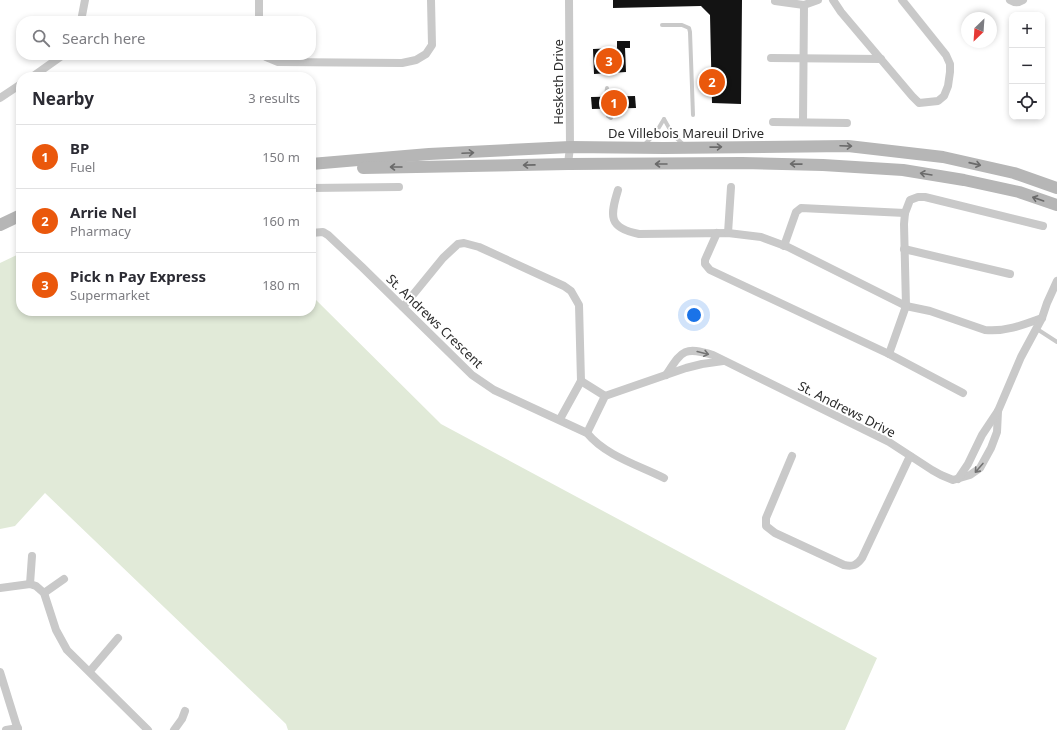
<!DOCTYPE html>
<meta charset="utf-8">
<style>
body{margin:0;font-family:"Noto Sans",sans-serif;background:#f2f2f3;color:#2b2b33}
.controls{position:absolute;right:12px;top:12px;display:grid;overflow:hidden;border-radius:8px;box-shadow:0 2px 6px #0003}
.controls button{width:36px;height:36px;display:grid;place-items:center;padding:0;border:0;border-bottom:1px solid #e1e1e2;background:#fff;color:#2b2b33;font:20px sans-serif}
.compass{position:absolute;left:961px;top:12px;width:36px;height:36px;border-radius:50%;background:#fff;box-shadow:0 2px 6px #0003;rotate:205deg}
.you{position:absolute;left:694px;top:315px;width:14px;height:14px;margin:-10px;border:3px solid #fff;border-radius:50%;background:#1a73e8;box-shadow:0 0 0 6px #1a73e833}
.badge{display:grid;place-items:center;width:26px;height:26px;border-radius:50%;background:#ea580c;color:#fff;font-size:13px;font-weight:700}
.pin{position:absolute;translate:-50% -50%;border:2px solid #fff;box-shadow:0 1px 4px #0006}
.list{margin:0;padding:0;list-style:none}
h2{display:flex;justify-content:space-between;align-items:center;height:52px;margin:0;padding:0 16px;font-size:17px}
h2 small{font-size:13px;font-weight:400;color:#7c7c81}
.list li{display:grid;grid-template-columns:26px 1fr auto;gap:12px;align-items:center;box-sizing:border-box;height:64px;padding:0 16px;border-top:1px solid #e1e1e2}
.list b{display:block;font-size:15px;white-space:nowrap}
.list p{margin:0;font-size:13px;white-space:nowrap;color:#7c7c81}
.list em{font-size:13px;font-style:normal;color:#7c7c81}
.icon{flex:none;width:22px;height:22px;fill:none;stroke:currentColor;stroke-width:2;stroke-linecap:round;stroke-linejoin:round}
.map{position:relative;flex:none;width:1057px;height:730px;overflow:hidden}
.search{position:absolute;background:#fff;box-shadow:0 2px 6px #0003;left:16px;top:16px;width:300px;height:44px;display:flex;align-items:center;gap:10px;box-sizing:border-box;padding:0 14px;border-radius:16px;color:#7c7c81;font-size:15px}
.panel{position:absolute;background:#fff;box-shadow:0 2px 6px #0003;left:16px;top:72px;width:300px;height:244px;border-radius:16px}
.map>svg:first-child{display:block}
</style>
<div class="map">
<svg width="1057" height="730" viewBox="0 0 1057 730">
<rect width="100%" height="100%" fill="#fff"/>
<polygon fill="#e1ead8" points="21,253 21,311 311,311 311,295 441,424 877,658 845,730 288,730 286,724 45,493 15,526 0,529 0,263"/>
<g fill="#131313">
<polygon points="613,0 742,0 741,104 712,103 710,15 701,6 613,8"/>
<polygon points="617,41 630,41 630,48 625,48 626,72 594,74 593,49 617,48"/>
<polygon points="635,96 636,108 592,109 591,97"/>
</g>
<g fill="none" stroke-linecap="round" stroke-linejoin="round">
<g stroke="#c9c9c9" stroke-width="4">
<polyline points="662,25 682,25 689,28 690,32 693,115"/>
<polyline points="606,97 607,88"/>
<polyline points="606,109 608,116 611,118"/>
<polyline points="664,119 673,135 684,145"/>
<polyline points="644,145 655,134 664,119"/>
<polyline points="1037,329 1057,342"/>
</g>
<g stroke="#c9c9c9" stroke-width="8">
<polyline points="833,0 841,12 912,96 919,103 938,101 944,96 948,86 950,72 950,64 946,55 902,0"/>
<path d="M1010 0C1015 3 1018 3 1023 0"/>
<polyline points="775,1 804,5 818,0"/>
<polyline points="81,21 85,0"/>
<polyline points="259,21 259,0"/>
<polyline points="265,55 266,57 278,62 402,63 416,60 426,54 432,45 431,0"/>
<polyline points="771,58 881,59"/>
<polyline points="32,77 63,55"/>
<polyline points="0,98 21,84"/>
<polyline points="773,122 847,123"/>
<polyline points="803,122 804,5"/>
<polyline points="568,164 570,147 569,0"/>
<polyline points="311,188 399,187"/>
<path d="M618 190C610 216 608 228 639 234L728 233 761 237 788 247 906 306 930 311 985 330C1005 332 1023 325 1042 318"/>
<path d="M311 233 323 232 328 235 362 267 472 375 494 390 587 433C606 456 638 465 664 478"/>
<polyline points="717,233 705,260 705,264 710,270 889,354 963,393"/>
<polyline points="728,233 731,187"/>
<polyline points="784,246 796,212 801,208 905,213"/>
<polyline points="904,249 1010,274"/>
<polyline points="403,307 443,258 458,244 464,243 479,247 564,286 571,291 579,305 581,381 560,419"/>
<polyline points="889,354 906,306 904,224 905,213 910,200 918,197 925,197 1043,226"/>
<path d="M666 375C682 351 683 346 713 355L889 442 932 470 941 475 953 480 970 475 980 468 991 448 997 432 998 411"/>
<polyline points="581,381 605,396"/>
<polyline points="587,433 605,396 686,368 702,364 723,361"/>
<path d="M792 456 766 518V526L775 533 844 565C853 567 857 565 862 558L910 456"/>
<polyline points="958,479 968,464 982,435 998,411 1021,357 1042,318 1047,303 1057,281"/>
<polyline points="30,584 32,556"/>
<polyline points="0,588 30,584 36,586 44,593 56,630 67,650 148,730"/>
<polyline points="44,593 64,579"/>
<polyline points="90,671 118,638"/>
<polyline points="0,672 18,730"/>
<polyline points="6,730 18,728"/>
<polyline points="174,730 182,719 185,711"/>
</g>
<g stroke="#b6b6b6" stroke-width="12">
<polyline points="311,164 429,154 570,147 664,148 848,146 943,157 1014,173 1057,188"/>
<polyline points="363,168 568,164 742,163 823,165 903,170 964,180 1019,192 1057,205"/>
<polyline points="0,225 21,215"/>
</g>
</g>
<defs><path id="oneway-shaft" d="M-6 0H5M1.5-3L5.5 0L1.5 3" fill="none" stroke-width="1.6" stroke-linecap="round" stroke-linejoin="round"/></defs>
<g stroke="#6a6a6a">
<use href="#oneway-shaft" transform="translate(846 146) rotate(2)"/>
<use href="#oneway-shaft" transform="translate(716 147) rotate(-1)"/>
<use href="#oneway-shaft" transform="translate(468 153) rotate(-3)"/>
<use href="#oneway-shaft" transform="translate(661 164) rotate(180)"/>
<use href="#oneway-shaft" transform="translate(796 164) rotate(-179)"/>
<use href="#oneway-shaft" transform="translate(975 164) rotate(13)"/>
<use href="#oneway-shaft" transform="translate(529 165) rotate(179)"/>
<use href="#oneway-shaft" transform="translate(396 167) rotate(180)"/>
<use href="#oneway-shaft" transform="translate(926 174) rotate(-171)"/>
<use href="#oneway-shaft" transform="translate(1038 199) rotate(-161)"/>
</g>
<g stroke="#737373">
<use href="#oneway-shaft" transform="translate(703 353) rotate(14)"/>
<use href="#oneway-shaft" transform="translate(979 468) rotate(131)"/>
</g>
<g text-anchor="middle" stroke-width="4" stroke-linejoin="round" paint-order="stroke">
<g font-size="13" fill="#2c2c2c" stroke="#fff">
<text transform="translate(558 82) rotate(-90)" y="5">Hesketh Drive</text>
<text x="686" y="138">De Villebois Mareuil Drive</text>
<text transform="translate(435 321) rotate(44)" y="5">St. Andrews Crescent</text>
<text transform="translate(847 409) rotate(27)" y="5">St. Andrews Drive</text>
</g>
</g>
</svg>
<div class="controls">
<button>+</button>
<button>−</button>
<button><svg class="icon" aria-label="locate" viewBox="0 0 24 24"><circle cx="12" cy="12" r="6"/><path d="M12 2v4M12 18v4M2 12h4M18 12h4"/></svg></button>
</div>
<svg class="compass" viewBox="-18 -18 36 36"><path d="M0-13l5 13h-10z" fill="#e53935"/><path d="M0 13l5-13h-10z" fill="#7c7c81"/></svg>
<div class="you"></div>
<div class="pin badge" style="left:614px;top:103px">1</div>
<div class="pin badge" style="left:712px;top:82px">2</div>
<div class="pin badge" style="left:609px;top:61px">3</div>
<div class="search"><svg class="icon" aria-label="search" viewBox="0 0 24 24"><circle cx="10" cy="10" r="6"/><path d="M15 15l6 6"/></svg>Search here</div>
<section class="panel">
<h2>Nearby<small>3 results</small></h2>
<ul class="list">
<li><span class="badge">1</span><div><b>BP</b><p>Fuel</p></div><em>150 m</em></li>
<li><span class="badge">2</span><div><b>Arrie Nel</b><p>Pharmacy</p></div><em>160 m</em></li>
<li><span class="badge">3</span><div><b>Pick n Pay Express</b><p>Supermarket</p></div><em>180 m</em></li>
</ul>
</section>
</div>
